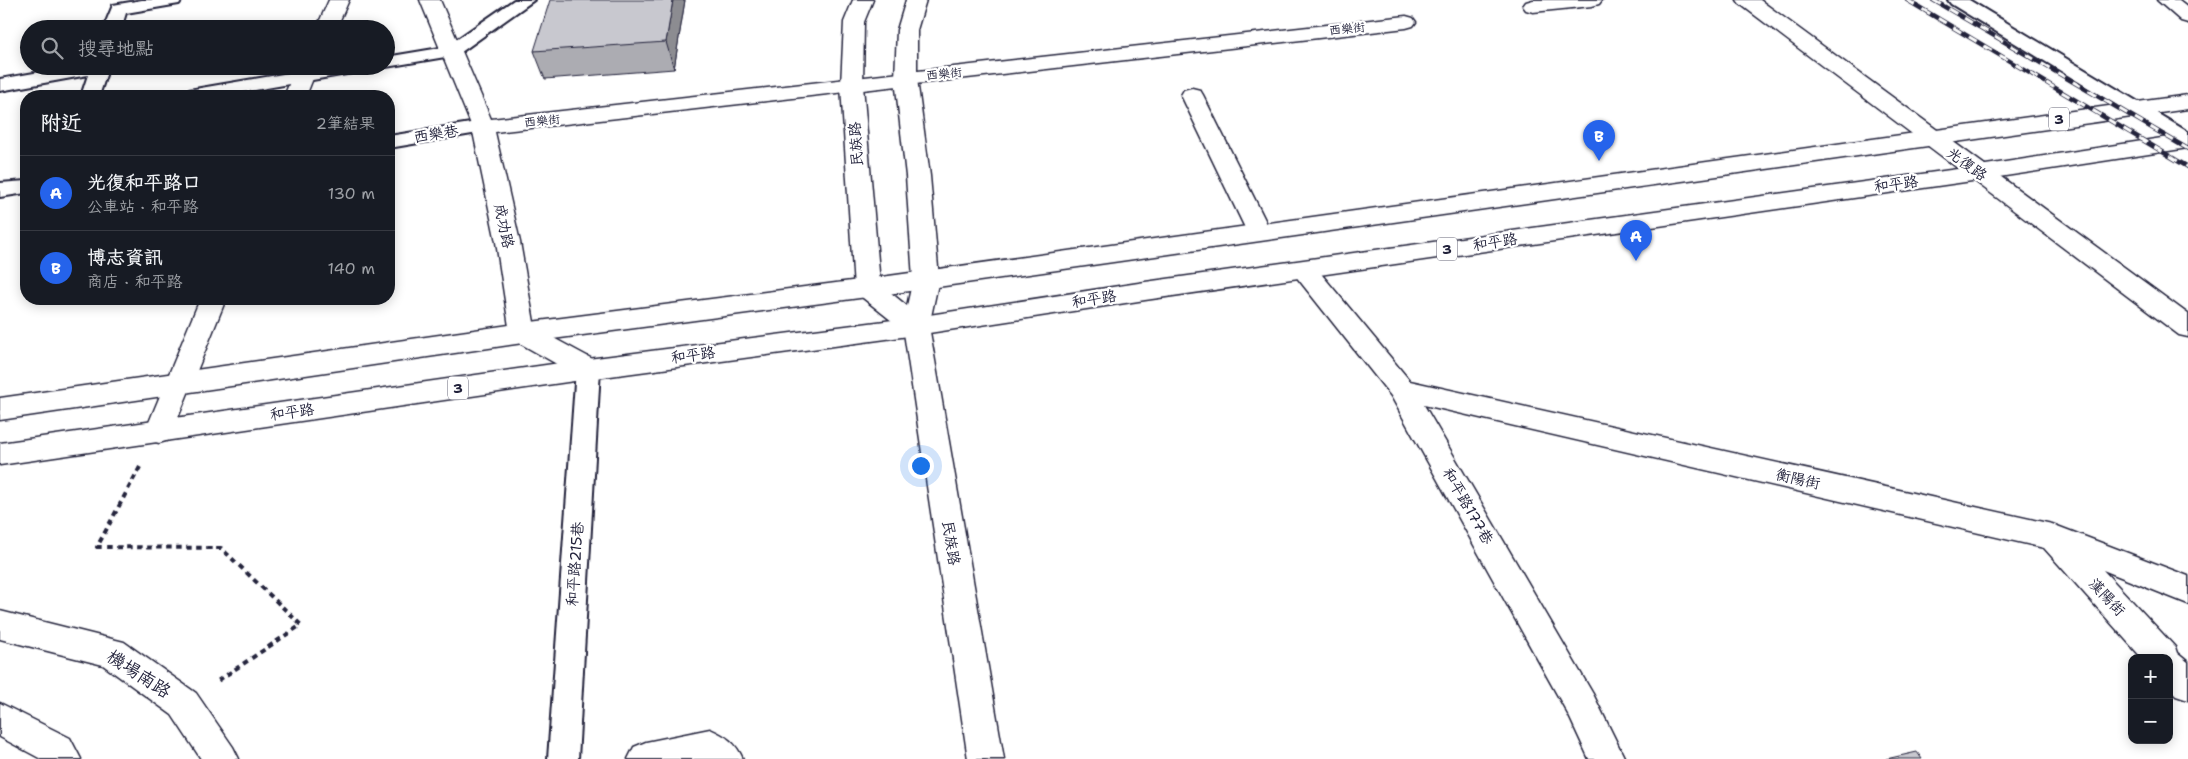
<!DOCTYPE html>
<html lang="zh-TW">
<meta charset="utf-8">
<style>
body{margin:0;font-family:"Shantell Sans","LXGW WenKai TC",sans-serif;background:#242831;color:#f1f3f6}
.controls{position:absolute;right:15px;bottom:15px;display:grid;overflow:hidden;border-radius:10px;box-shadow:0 2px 12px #0003}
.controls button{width:45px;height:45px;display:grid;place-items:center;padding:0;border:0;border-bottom:1px solid #363941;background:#171b24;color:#f1f3f6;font:25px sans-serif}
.you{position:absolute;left:920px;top:465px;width:18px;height:18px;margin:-12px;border:4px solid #fff;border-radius:50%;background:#1a73e8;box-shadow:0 0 0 8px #1a73e833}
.badge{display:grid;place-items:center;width:32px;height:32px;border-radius:50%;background:#2563eb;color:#fff;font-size:16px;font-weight:700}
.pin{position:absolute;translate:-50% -41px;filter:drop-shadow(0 1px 2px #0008)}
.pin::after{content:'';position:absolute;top:26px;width:18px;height:15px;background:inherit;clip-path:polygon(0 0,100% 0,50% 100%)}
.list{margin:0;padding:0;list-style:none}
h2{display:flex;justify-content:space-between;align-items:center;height:65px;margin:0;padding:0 20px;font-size:21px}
h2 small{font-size:16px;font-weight:400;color:#9ea1a6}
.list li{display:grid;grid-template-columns:32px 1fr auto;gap:15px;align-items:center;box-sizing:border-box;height:75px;padding:0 20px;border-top:1px solid #363941}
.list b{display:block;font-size:19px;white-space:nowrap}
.list p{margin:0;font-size:16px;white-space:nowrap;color:#9ea1a6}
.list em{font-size:16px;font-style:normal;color:#9ea1a6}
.icon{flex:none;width:28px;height:28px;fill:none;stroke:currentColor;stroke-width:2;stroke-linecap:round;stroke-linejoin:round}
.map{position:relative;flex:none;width:2188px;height:759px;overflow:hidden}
.search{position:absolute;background:#171b24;box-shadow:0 2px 12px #0003;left:20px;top:20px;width:375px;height:55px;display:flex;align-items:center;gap:12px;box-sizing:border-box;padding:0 18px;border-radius:28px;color:#9ea1a6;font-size:19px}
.panel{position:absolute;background:#171b24;box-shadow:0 2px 12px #0003;left:20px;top:90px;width:375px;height:215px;border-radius:20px}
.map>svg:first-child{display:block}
</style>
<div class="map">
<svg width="2188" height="759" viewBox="0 0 2188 759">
<rect width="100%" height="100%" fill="#fff"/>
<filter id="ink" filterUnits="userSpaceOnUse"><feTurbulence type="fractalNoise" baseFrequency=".02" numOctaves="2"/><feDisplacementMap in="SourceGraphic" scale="10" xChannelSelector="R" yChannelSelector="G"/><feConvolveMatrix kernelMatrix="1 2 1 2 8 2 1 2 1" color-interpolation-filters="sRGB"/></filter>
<g filter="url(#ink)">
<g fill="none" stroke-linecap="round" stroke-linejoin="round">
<defs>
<g id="lane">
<polygon points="142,0 182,0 179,4 173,5 126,13 121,29 103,29 113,5"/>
<polygon points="514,0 534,0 457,55 386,67 381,66 386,66 386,57 446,47"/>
<polygon points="1948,0 1969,0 2188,132 2188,146 2181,144 1951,4"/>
<polygon points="74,66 109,66 99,96 81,96 88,75 0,91 0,79"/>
<polygon points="330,66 373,66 370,70 364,71 220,96 180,96 182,92 189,90"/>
<polygon points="483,121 490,123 493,127 490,131 389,148 389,136"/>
<polygon points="26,181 26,193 0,197 0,183"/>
<polygon points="588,360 596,363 600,369 578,759 548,759 576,369 580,363"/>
</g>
<g id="street">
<polygon points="329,0 349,0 336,29 316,29"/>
<polygon points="420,0 440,0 491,119 1406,16 1413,18 1416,22 1413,26 1406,28 495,132 520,242 535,328 598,362 602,369 598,376 588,379 578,376 514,340 510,333 496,242 472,127"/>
<polygon points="1533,0 1602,0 1599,4 1592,6 1533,12 1526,10 1523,6 1526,2"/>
<polygon points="1737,0 1760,0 2188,314 2188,337 2179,335 1740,4"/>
<polygon points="2157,0 2179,0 2188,7 2188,23 2181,21"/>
<polygon points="297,66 318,66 306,96 284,96"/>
<polygon points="1192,88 1200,90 1203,95 1271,232 1268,238 1259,240 1250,238 1247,232 1181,95 1184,90"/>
<polygon points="1304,261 1313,264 1410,381 2052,524 2188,576 2188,604 2103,570 2175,647 2177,653 2188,662 2188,700 2176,696 2169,689 2169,658 2142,658 2044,548 1424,405 1593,694 1625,759 1589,759 1569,716 1391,396 1291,270 1295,264"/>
<polygon points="200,299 226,299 169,440 159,443 149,440 145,432"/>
<polygon points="916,317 925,319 929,326 1004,759 968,759 903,326 907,319"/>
<path d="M710 729C726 736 736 743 743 759H628L634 747 646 742Z"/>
</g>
<g id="secondary">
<polygon points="853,0 873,0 864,22 863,86 880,284 907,306 913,279 906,176 895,79 897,30 906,0 926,0 917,30 917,79 930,176 939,279 929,326 925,333 916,335 907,333 858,294 854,288 841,86 844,22"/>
<polygon points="0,611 124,642 196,693 233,747 239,759 201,759 172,715 103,665 0,639"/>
<polygon points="0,703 70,738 81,759 41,759 0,737"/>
</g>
<g id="primary">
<polygon points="2188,95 2188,109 867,297 523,343 0,420 0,398 523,323 867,279"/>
<polygon points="2188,134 2188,148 1979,180 1145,300 916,335 588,379 0,465 0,443 588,359 916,317 1145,282 1979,166"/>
</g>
</defs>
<use href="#lane" stroke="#22223b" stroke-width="4"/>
<use href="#street" stroke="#22223b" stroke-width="3"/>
<use href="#secondary" stroke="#22223b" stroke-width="3"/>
<use href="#primary" stroke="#22223b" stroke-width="3"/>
<polyline stroke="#22223b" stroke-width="4" stroke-dasharray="5.5 4.5" stroke-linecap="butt" points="140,467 97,547 221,548 301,625 216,682"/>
<use href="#lane" fill="#fff" fill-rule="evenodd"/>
<use href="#street" fill="#fff" fill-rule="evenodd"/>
<use href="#secondary" fill="#fff" fill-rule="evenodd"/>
<use href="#primary" fill="#fff" fill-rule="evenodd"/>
<defs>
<g id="rail">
<polyline points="1907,0 2188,167"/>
<polyline points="1933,0 2188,149"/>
</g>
</defs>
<use href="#rail" stroke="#22223b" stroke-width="4.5"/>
<use href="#rail" stroke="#fff" stroke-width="3" stroke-dasharray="9" stroke-linecap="butt"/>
</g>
<polygon fill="#acacb2" stroke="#22223b" points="685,0 674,69 545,79 534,51"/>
<polygon fill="#8c8c91" stroke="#22223b" points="673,0 685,0 674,69 666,42"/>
<g fill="#c8c8cf" stroke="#22223b">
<polygon points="550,0 673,0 666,42 534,51"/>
<polygon points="1917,752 1922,759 1886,759"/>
</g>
</g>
<g text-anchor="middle" stroke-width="4.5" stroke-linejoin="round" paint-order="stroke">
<g font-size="12" fill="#22223b" stroke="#fff">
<text transform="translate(1347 29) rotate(-6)" y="4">西樂街</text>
<text transform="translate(944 74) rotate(-6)" y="4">西樂街</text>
<text transform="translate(542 121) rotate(-6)" y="4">西樂街</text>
</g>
<g fill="#fff" stroke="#646476" stroke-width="1">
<rect x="2049" y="107.5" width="20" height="23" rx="4"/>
<rect x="1437" y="237.5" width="20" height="23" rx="4"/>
<rect x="448" y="376.5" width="20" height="23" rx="4"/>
</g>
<g font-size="14" font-weight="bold" fill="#22223b">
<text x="2059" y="124">3</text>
<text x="1447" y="254">3</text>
<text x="458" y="393">3</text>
</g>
<g font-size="15" fill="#22223b" stroke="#fff">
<text transform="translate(436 134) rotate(-9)" y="5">西樂巷</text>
<text transform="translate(856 144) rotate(-94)" y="5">民族路</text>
<text transform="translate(1967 164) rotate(36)" y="5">光復路</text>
<text transform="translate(1896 184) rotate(-8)" y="5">和平路</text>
<text transform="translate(504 226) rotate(78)" y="5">成功路</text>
<text transform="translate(1495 242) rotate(-9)" y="5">和平路</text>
<text transform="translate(1094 299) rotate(-9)" y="5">和平路</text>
<text transform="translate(693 355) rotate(-8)" y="5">和平路</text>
<text transform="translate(292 412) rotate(-8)" y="5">和平路</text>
<text transform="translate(1798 479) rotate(13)" y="5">衡陽街</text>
<text transform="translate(1468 506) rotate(60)" y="5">和平路177巷</text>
<text transform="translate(951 543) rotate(81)" y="5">民族路</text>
<text transform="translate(575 564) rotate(-86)" y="5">和平路215巷</text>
<text transform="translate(2107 597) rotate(47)" y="5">漢陽街</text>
</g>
<g font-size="18" fill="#22223b" stroke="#fff">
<text transform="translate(139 674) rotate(33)" y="6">機場南路</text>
</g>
</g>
</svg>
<div class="controls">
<button>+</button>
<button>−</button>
</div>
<div class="you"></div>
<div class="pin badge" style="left:1636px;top:261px">A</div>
<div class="pin badge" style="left:1599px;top:161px">B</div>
<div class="search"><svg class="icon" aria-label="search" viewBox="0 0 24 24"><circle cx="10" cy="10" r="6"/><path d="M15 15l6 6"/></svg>搜尋地點</div>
<section class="panel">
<h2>附近<small>2筆結果</small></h2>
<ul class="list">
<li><span class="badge">A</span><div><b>光復和平路口</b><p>公車站 · 和平路</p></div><em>130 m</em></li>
<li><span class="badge">B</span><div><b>博志資訊</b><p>商店 · 和平路</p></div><em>140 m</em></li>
</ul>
</section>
</div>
